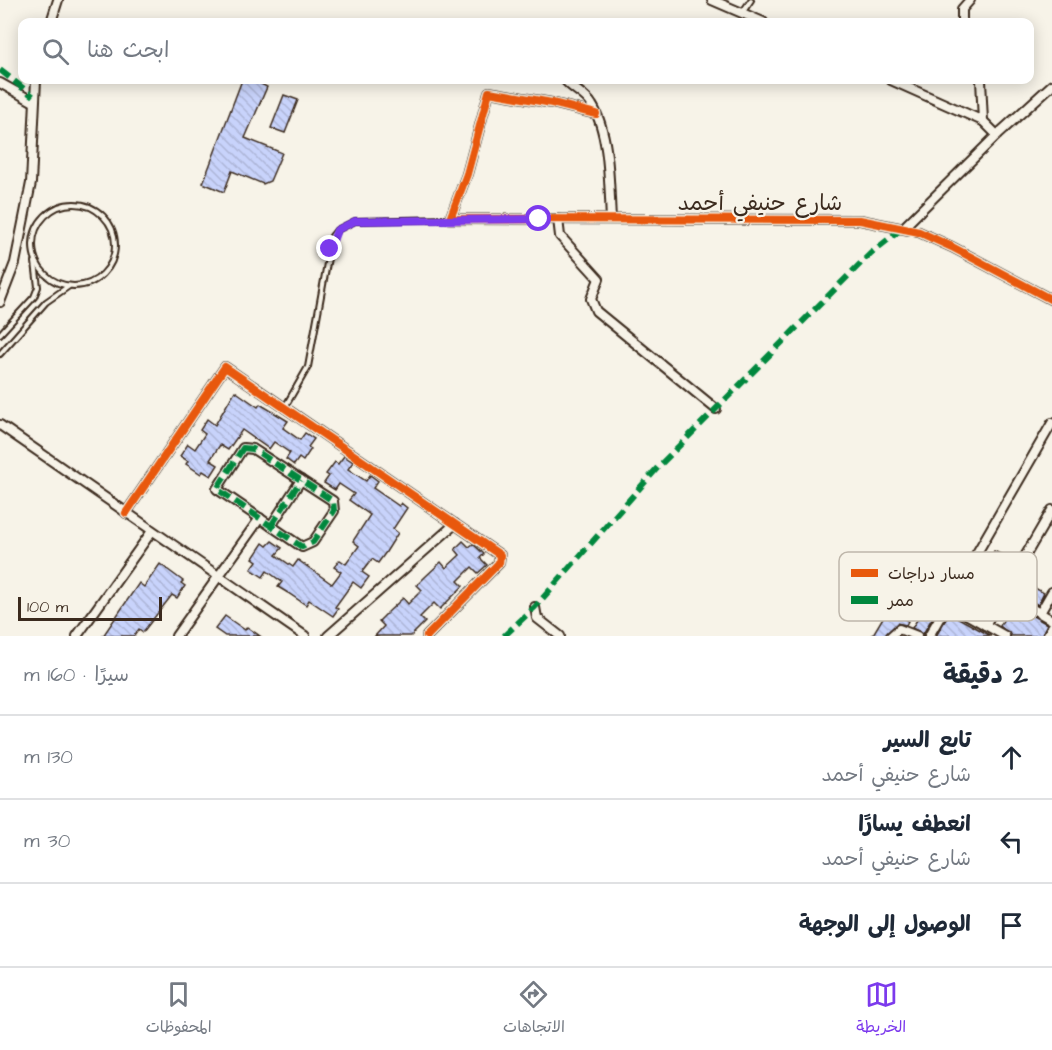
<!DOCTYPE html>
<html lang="ar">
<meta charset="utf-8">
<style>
body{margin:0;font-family:"Architects Daughter","Playpen Sans Arabic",sans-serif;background:#f6f6f7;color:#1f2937;direction:rtl}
.scale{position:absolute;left:18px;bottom:15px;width:144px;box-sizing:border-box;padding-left:6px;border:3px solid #3b2a1e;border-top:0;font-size:16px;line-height:21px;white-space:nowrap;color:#3b2a1e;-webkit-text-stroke:4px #f7f3e8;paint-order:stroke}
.stop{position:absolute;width:18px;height:18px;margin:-14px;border:4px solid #7c3aed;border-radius:50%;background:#fff}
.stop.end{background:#7c3aed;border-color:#fff;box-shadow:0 2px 6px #0008}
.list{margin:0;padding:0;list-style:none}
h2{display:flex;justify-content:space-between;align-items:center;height:78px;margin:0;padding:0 24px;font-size:26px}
h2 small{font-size:20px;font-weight:400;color:#747a83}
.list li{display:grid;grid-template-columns:39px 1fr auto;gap:18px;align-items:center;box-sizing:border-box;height:84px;padding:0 24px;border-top:2px solid #e0e1e3}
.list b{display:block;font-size:22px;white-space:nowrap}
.list p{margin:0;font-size:20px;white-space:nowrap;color:#747a83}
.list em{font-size:20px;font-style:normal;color:#747a83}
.icon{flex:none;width:33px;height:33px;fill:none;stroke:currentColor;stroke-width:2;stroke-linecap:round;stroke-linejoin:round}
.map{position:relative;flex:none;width:1052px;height:636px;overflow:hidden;direction:ltr}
.search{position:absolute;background:#fff;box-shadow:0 3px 15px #0003;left:18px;right:18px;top:18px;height:66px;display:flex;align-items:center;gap:15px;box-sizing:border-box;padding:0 21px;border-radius:12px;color:#747a83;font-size:22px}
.sheet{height:330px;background:#fff}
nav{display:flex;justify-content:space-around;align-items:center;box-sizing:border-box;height:84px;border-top:2px solid #e0e1e3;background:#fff;font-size:16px;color:#747a83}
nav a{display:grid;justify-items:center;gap:3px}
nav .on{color:#7c3aed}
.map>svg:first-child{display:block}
</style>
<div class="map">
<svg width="1052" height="636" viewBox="0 0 1052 636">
<defs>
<pattern id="building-back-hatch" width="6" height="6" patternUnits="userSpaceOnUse" patternTransform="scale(1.5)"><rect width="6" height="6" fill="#c8d3fb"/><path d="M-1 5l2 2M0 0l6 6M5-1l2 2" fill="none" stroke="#adb5d7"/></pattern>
</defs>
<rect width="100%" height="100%" fill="#f7f3e8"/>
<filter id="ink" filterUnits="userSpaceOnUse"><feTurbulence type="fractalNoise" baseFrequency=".0167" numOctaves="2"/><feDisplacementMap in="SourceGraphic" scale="12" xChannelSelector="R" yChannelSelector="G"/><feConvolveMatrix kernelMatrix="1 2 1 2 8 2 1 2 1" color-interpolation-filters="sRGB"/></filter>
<g filter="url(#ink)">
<g fill="url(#building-back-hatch)" stroke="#3b2a1e" stroke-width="1.5">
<polygon points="242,80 260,80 259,83 267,87 245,138 282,153 270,181 263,184 232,171 224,192 203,183"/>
<polygon points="284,95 298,100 285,133 271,128"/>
<polygon points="235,391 258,407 260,404 288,421 283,428 300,440 305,433 314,439 308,447 311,449 303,461 299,458 294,465 286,459 290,453 274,442 269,449 242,430 228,450 220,445 210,460 218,465 211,476 203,471 201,474 186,464 188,461 180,456 188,444 195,449 205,434 200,430 207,419 215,425"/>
<polygon points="344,456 353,462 348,469 366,481 370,475 378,481 373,488 399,506 401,503 407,508 393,529 398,533 386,552 378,563 372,559 362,572 369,577 361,588 353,582 335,607 338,609 333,616 309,600 306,605 288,593 278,587 282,582 267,571 263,577 251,569 257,561 253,558 263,543 267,546 272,541 282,548 276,555 293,567 298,560 332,584 341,572 334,567 340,560 346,564 359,546 353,541 370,515 349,500 354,494 339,484 335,490 324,483 329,476 326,474 335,462 338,464"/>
<polygon points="463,541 469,547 473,544 484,554 480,558 487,565 478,573 472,567 458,581 463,586 440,609 434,603 420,617 425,622 411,636 375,636 384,626 379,621 387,613 403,598 408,604 422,590 417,585 425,577 441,562 446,568 460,555 455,549"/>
<polygon points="994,551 1008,558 996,581 982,573"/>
<polygon points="160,564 183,581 181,583 185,586 177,598 172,595 143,632 139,629 134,636 103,636 139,583 144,587"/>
<polygon points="955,567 960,570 923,634 912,628 944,576 948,579"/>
<polygon points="1022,581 1044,593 1038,605 1016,592"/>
<polygon points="1012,604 1047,624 1041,636 1011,636 1000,626"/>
<polygon points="888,609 908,621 906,625 897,623 885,636 872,636"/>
<polygon points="950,612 951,614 991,636 936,636"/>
<polygon points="225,616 245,630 247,627 260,636 225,636 215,629"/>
</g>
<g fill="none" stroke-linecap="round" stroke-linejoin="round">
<defs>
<g id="lane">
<polyline points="742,13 751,0"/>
<circle cx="74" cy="245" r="41"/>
<polyline points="0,334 34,297 38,287 35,262"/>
<polyline points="0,354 46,302 69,286"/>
<polyline points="285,407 308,367 332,236 337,230 355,221 449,219"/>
</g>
<g id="street">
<polyline points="712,0 763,22"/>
<polyline points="51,22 58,0"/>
<polyline points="962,22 962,9 970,0"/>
<path d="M565 80C573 90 586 94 592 105 610 134 609 186 611 219"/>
<polyline points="891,80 983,121 997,135 1052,85"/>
<polyline points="981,80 983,121"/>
<polyline points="0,83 34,102"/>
<polyline points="596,114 552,103 489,92 467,174 450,219 860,220 919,232 952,247 1052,300"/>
<polyline points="558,219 560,236 599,279 591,299 596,311 716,409"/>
<polyline points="903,228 997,135"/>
<polyline points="0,302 15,263 31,183 36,80"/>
<polyline points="0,425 305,636"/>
<polygon points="243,448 253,449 333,501 334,511 313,542 302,547 217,489"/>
<polyline points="126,513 225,367 500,555 499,563 427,636"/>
<polyline points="271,526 301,480"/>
<polyline points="966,571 1052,620"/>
<polyline points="948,604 1005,636"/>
<polyline points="535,607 537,618 560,636"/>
<polyline points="1040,613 1052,592"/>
<polyline points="985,625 1052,510"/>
<polyline points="77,636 152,531"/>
<polyline points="176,636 260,518"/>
<polyline points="328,636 455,524"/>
<polyline points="891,636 899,629 917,636"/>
<polyline points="929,636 1052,423"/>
<polyline points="1047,636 1052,627"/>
</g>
</defs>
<use href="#lane" stroke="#3b2a1e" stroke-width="8"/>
<use href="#street" stroke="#3b2a1e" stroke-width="12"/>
<use href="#lane" stroke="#f7f3e8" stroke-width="4"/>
<use href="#street" stroke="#f7f3e8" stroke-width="8"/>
<g stroke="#00873e" stroke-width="6" stroke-dasharray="12 6" stroke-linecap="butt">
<polyline points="0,70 33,96"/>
<polygon points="243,448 253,449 333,501 334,511 313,542 302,547 217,489"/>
<polyline points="271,526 301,480"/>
<polyline points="504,636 535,607 659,466 871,253 903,228"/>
</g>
<defs>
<g id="cycleway">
<polyline points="596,114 552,103 489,92 467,174 450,219 860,220 919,232 952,247 1052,300"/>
<polyline points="126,513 225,367 500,555 499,563 427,636"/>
</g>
</defs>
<use href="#cycleway" stroke="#f7f3e8" stroke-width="11"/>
<use href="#cycleway" stroke="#e8590c" stroke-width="8"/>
</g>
</g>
<g fill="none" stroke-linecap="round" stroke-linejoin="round" filter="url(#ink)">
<polyline stroke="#7c3aed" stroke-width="8" points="330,249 337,230 355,221 539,219"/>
</g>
<g text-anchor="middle" stroke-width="4.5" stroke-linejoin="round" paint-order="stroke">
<g font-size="22" fill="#3b2a1e" stroke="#f7f3e8">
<text x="760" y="210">شارع حنيفي أحمد</text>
</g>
</g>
<rect x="839" y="552" width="198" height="69" rx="9" fill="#f7f3e8" stroke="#bfb7ab" stroke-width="1.5"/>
<rect x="851" y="569" width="27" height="8" fill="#e8590c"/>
<rect x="851" y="596" width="27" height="8" fill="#00873e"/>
<g font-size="16" fill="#3b2a1e">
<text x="888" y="579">مسار دراجات</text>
<text x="888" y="606">ممر</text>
</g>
</svg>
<div class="scale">100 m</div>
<div class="stop" style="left:539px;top:219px"></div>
<div class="stop end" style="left:330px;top:249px"></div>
<div class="search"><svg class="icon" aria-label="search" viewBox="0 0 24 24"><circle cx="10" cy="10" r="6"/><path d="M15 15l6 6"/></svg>ابحث هنا</div>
</div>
<section class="sheet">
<h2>2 دقيقة<small>سيرًا · 160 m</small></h2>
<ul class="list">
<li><svg class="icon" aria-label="ahead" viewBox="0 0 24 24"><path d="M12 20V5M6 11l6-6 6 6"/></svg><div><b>تابع السير</b><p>شارع حنيفي أحمد</p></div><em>130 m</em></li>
<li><svg class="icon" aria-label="left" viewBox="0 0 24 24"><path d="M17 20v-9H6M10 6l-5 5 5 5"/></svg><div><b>انعطف يسارًا</b><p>شارع حنيفي أحمد</p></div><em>30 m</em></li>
<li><svg class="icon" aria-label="arrive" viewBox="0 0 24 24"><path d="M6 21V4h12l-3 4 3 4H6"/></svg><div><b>الوصول إلى الوجهة</b></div></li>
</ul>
</section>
<nav>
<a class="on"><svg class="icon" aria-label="map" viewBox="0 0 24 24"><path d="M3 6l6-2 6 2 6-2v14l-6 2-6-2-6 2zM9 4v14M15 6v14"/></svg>الخريطة</a>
<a><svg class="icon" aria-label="directions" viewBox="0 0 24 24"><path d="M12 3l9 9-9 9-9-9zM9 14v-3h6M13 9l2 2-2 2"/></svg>الاتجاهات</a>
<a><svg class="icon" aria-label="saved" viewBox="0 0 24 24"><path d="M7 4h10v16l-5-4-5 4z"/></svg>المحفوظات</a>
</nav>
